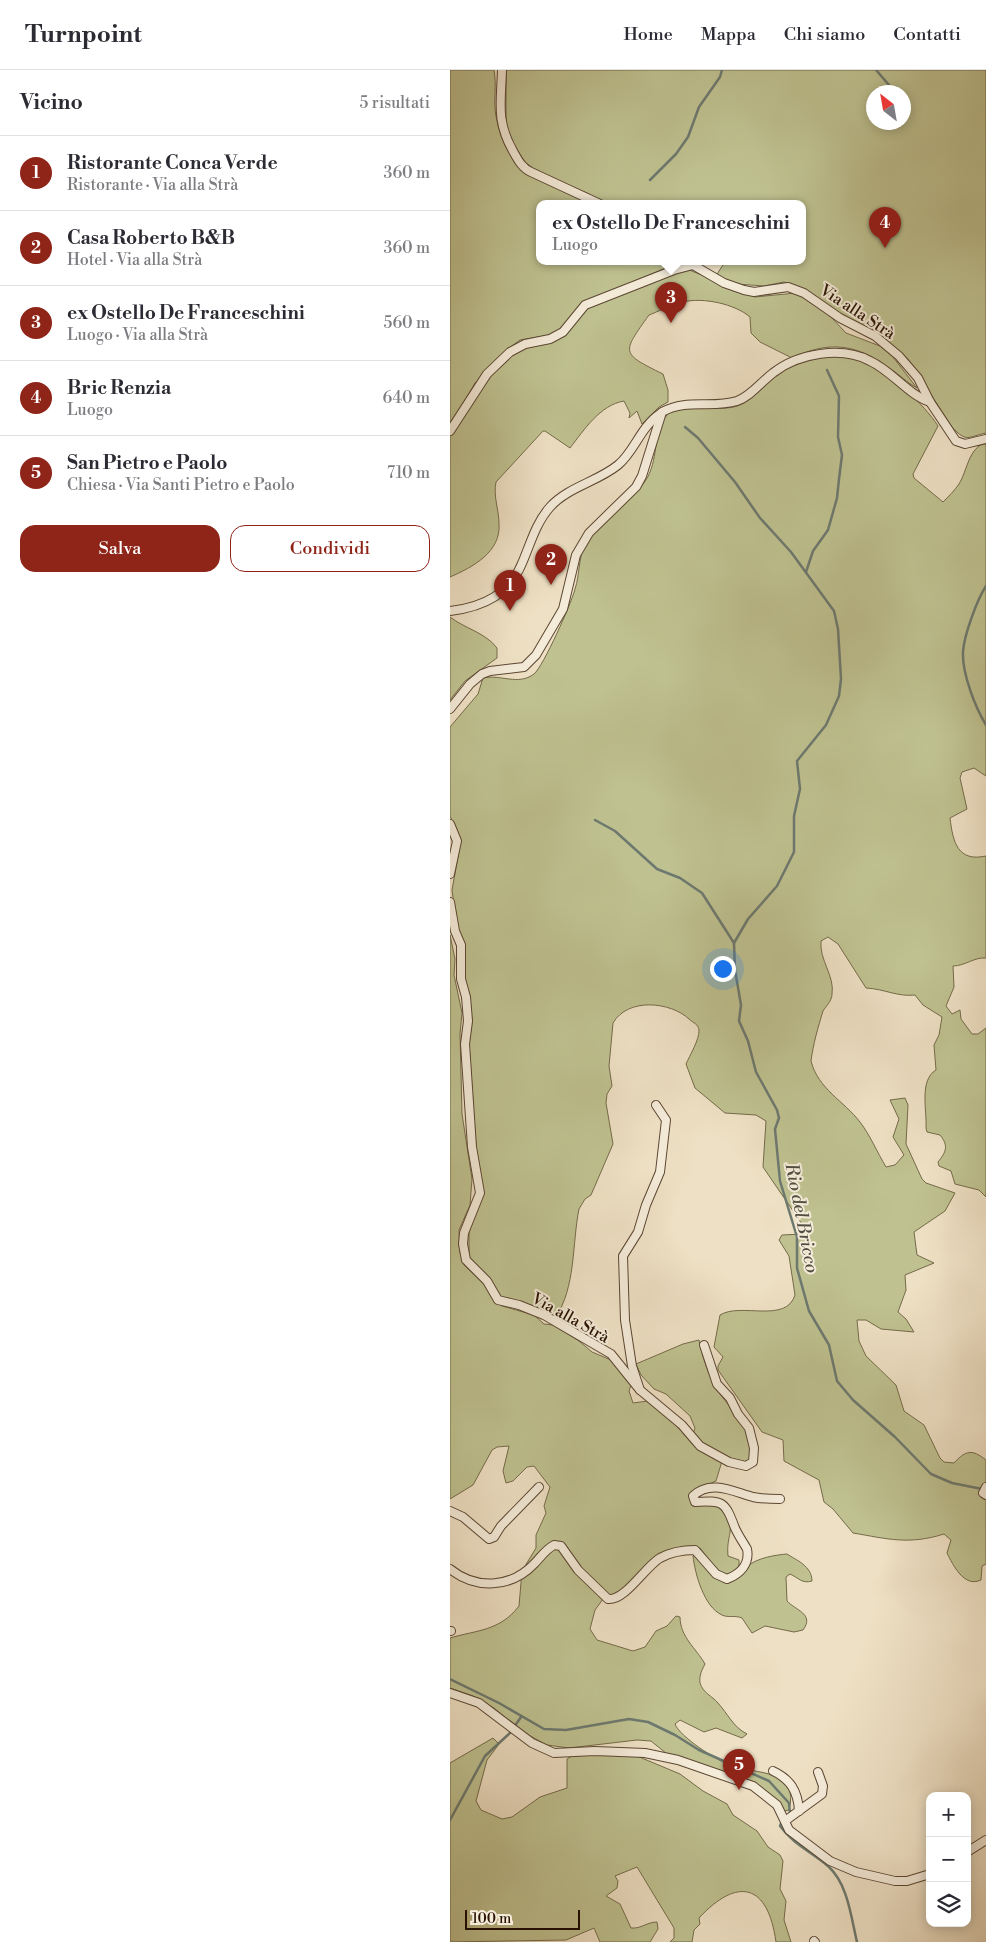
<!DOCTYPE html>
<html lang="it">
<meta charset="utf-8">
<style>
body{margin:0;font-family:"Libre Bodoni",serif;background:#f7f7f7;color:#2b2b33}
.controls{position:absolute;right:15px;bottom:15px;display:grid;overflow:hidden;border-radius:10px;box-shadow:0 2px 12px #0003}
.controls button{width:45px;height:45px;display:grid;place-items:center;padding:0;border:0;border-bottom:1px solid #e1e1e2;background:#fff;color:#2b2b33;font:25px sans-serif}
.compass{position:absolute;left:416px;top:15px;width:45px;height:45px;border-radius:50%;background:#fff;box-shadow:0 2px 12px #0003;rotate:329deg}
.scale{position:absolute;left:15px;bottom:12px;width:115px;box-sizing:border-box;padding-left:5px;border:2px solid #2a1202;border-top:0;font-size:14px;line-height:18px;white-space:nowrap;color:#2a1202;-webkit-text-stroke:4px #f4ebd9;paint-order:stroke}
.you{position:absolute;left:272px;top:898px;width:18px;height:18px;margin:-12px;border:4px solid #fff;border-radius:50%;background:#1a73e8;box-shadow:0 0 0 8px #1a73e833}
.badge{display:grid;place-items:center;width:32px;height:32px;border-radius:50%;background:#8f2418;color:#fff;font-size:16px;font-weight:700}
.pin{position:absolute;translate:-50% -41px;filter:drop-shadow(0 1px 2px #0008)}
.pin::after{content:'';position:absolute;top:26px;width:18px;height:15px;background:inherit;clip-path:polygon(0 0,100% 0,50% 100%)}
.popup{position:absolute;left:86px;top:130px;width:270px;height:65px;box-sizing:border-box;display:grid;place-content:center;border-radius:10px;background:#fff;filter:drop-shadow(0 1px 4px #0005);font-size:16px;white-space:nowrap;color:#7c7c81}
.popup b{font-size:19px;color:#2b2b33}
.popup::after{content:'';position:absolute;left:50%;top:100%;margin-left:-10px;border:10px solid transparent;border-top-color:#fff}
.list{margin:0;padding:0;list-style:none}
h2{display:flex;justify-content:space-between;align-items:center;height:65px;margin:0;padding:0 20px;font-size:21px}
h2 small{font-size:16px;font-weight:400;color:#7c7c81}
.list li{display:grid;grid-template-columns:32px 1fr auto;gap:15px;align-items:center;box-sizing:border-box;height:75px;padding:0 20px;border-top:1px solid #e1e1e2}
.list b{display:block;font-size:19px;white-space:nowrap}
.list p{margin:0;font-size:16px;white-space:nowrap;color:#7c7c81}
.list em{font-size:16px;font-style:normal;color:#7c7c81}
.actions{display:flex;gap:10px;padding:15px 20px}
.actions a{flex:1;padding:11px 0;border:1px solid #8f2418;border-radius:15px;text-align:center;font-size:18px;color:#8f2418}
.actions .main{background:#8f2418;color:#fff}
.icon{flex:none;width:28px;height:28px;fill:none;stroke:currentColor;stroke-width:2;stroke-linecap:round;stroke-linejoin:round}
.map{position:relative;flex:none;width:536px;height:1872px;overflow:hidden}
header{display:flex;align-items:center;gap:30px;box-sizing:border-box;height:70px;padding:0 25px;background:#fff;border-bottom:1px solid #e1e1e2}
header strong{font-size:24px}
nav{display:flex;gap:28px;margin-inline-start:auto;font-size:18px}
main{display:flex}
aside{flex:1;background:#fff}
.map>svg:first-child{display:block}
</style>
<header>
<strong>Turnpoint</strong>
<nav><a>Home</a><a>Mappa</a><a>Chi siamo</a><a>Contatti</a></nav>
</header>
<main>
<aside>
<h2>Vicino<small>5 risultati</small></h2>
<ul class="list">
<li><span class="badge">1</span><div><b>Ristorante Conca Verde</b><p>Ristorante · Via alla Strà</p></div><em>360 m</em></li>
<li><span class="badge">2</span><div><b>Casa Roberto B&amp;B</b><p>Hotel · Via alla Strà</p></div><em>360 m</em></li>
<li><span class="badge">3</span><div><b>ex Ostello De Franceschini</b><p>Luogo · Via alla Strà</p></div><em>560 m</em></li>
<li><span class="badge">4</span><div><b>Bric Renzia</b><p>Luogo</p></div><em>640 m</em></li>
<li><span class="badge">5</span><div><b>San Pietro e Paolo</b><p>Chiesa · Via Santi Pietro e Paolo</p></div><em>710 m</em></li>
</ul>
<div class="actions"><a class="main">Salva</a><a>Condividi</a></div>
</aside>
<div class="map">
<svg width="536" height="1872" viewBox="0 0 536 1872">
<rect width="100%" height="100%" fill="#eee0c4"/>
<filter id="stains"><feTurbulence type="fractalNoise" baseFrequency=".004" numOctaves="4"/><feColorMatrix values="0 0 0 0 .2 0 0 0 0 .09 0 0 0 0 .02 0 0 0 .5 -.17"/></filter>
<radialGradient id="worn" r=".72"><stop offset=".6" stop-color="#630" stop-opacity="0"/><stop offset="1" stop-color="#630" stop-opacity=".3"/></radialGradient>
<g fill="#bfc190" stroke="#746a49" fill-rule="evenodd">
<path d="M0 0H44C47 16 43 31 46 46 56 106 96 112 144 134H90V192H230L133 233 110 259 100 265 70 270 56 280 25 313 0 356Z"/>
<path d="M56 0H536V363C517 367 517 373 502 357L458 289 423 261 400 250 361 223 343 215 334 212 314 216 287 214 275 210 267 204 275 192H352V134H156L137 123 88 102 75 92 64 75 56 57ZM423 22H453V52H423Z"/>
<path d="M237 199 305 227 346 223 379 245 396 263 430 276 443 287 467 318C457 313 450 305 441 299 407 274 380 270 342 288L310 272 301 263 300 247C285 234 253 227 233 232 223 234 213 239 204 243L199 245C172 283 170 283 213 304L218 320V332L209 337 192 354 187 341 179 348 180 343 174 331C150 335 134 360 120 378L95 361H93L46 412C43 427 49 439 49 454 51 482 23 497 0 507V366L38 306 70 279 101 272 137 237Z"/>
<path d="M393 285C400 288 409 289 416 292 440 303 474 334 488 356L463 404 464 408 493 432C498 427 505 420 509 414 518 399 518 379 536 372V706L524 698 512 702 510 708 517 739 500 748C503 773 508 792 536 786V888C524 887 515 896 503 896L504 917 496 936 502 944 510 940 511 949 522 964H528L536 958V1127L529 1120 505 1114 501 1101 489 1096 488 1092C496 1082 499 1076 490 1065L477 1062 476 1058C477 1040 469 1010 486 1000L484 975 489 965 492 947 473 935 465 925C447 927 435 919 416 918L388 874 378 867 371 871C369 890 385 906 382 924 382 931 376 936 373 941 368 957 363 975 361 991 368 1019 394 1031 410 1052 420 1065 427 1082 436 1097L445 1095 454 1085 443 1067 449 1049 440 1030 455 1028 458 1035 456 1074 472 1109 476 1113 505 1123 495 1141 464 1162 467 1185 484 1193 455 1205 456 1220 448 1242 456 1249 464 1262 431 1259 416 1250H407L409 1271 416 1286 446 1315 454 1341 474 1355 490 1388 494 1392 504 1393C516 1380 522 1379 536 1390V1494L532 1496 531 1510C514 1518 503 1495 497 1483L501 1470 494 1464C459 1475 438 1469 403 1463L383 1439 374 1432 369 1410 334 1391 333 1370 312 1362 268 1300V1296L273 1287 264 1277 270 1245C291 1232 336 1254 345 1225L339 1186 329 1170 332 1165 353 1164 354 1157 313 1097 316 1051 306 1045 275 1043 245 1018 236 994C240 985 249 970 249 961 249 954 243 953 239 949 221 932 178 927 163 953L159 996 162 1016 157 1024 156 1033 163 1074 141 1125 135 1129 129 1139C122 1173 126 1218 105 1248L84 1236 50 1227 19 1188V1162L33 1123 26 1076 19 974 22 952 20 926 14 908 2 820 11 770 0 746V657L28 624 33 608C51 604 68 616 84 604 93 597 122 532 125 519 130 504 128 489 135 475 150 449 191 426 200 402 208 383 204 356 220 342 238 328 273 346 294 333 308 325 316 312 328 304 347 292 372 286 393 285Z"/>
<path d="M0 547C14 558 36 563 47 578V588L15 611 0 630Z"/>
<path d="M0 865 5 889 4 905 12 943 10 964 12 1044 22 1109 20 1135 9 1160 10 1182 14 1195 35 1215 45 1231 52 1236 84 1245 94 1254 103 1255 129 1271 142 1282 161 1290 181 1315 179 1321 183 1333 198 1331 219 1347 244 1376 272 1391 266 1411 243 1421 239 1427 242 1434 261 1432 275 1439C286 1464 276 1463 278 1486L289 1490V1500L285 1504 272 1506 250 1478 226 1479 172 1522 153 1529 145 1540 140 1559 147 1570 183 1581 195 1577 206 1561 217 1556 226 1546 230 1547C230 1567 246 1578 255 1594 252 1600 249 1605 250 1613 253 1623 262 1626 268 1633 278 1644 283 1657 297 1664L292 1668 266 1658 254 1662 230 1650 225 1654C230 1667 266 1690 280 1695 306 1705 350 1698 339 1740L334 1741 326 1729 217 1684 201 1671 187 1670 119 1678 97 1675 73 1662 44 1638 23 1626 0 1618V1568C27 1560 50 1561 69 1536L72 1501 86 1478V1465L96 1443 94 1436 100 1417 84 1396 77 1397 63 1411 56 1413 53 1401 59 1376 47 1377 42 1380 23 1415 0 1429Z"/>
<path d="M249 1270C252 1286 258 1304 266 1318 276 1335 315 1370 297 1392 276 1388 257 1381 243 1364L245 1358 240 1346 216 1324 204 1319 191 1305 186 1294 233 1274Z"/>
<path d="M337 1484C346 1490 362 1496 362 1511 352 1514 349 1508 340 1504L336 1507 337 1531C345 1540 365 1544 353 1560L344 1562 315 1556 302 1563 292 1548C285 1545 278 1548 272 1545 254 1537 245 1504 243 1486L246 1485 264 1507 275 1513C287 1510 289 1503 298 1496 307 1488 325 1485 337 1484Z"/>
<path d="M43 1668 49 1674 37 1690 26 1731 31 1740 52 1749 62 1747 90 1727 117 1718V1689L122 1686 160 1684 187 1686 230 1704 253 1721 277 1734 283 1745 307 1761 318 1777 330 1785 333 1791 330 1819 336 1831 334 1850 341 1872H326C318 1814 288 1806 249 1848L250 1854 244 1860 242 1872H220L224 1868V1858L187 1797 165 1806 168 1811 167 1818 156 1826 170 1834 181 1858C191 1859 197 1852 207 1852L208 1859 200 1872H150L144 1858 116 1870 0 1872V1693Z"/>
</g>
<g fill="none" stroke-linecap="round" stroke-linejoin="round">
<g stroke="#6d796f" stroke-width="2.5">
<polyline points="426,0 439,15"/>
<polyline points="200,110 226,84 238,67 249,37 270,7 272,0"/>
<polyline points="235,357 248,368 285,412 310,448 341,482 384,541 388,559 391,609 389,626 376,655 347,691 350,719 344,746 344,782 327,816 298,849 284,873"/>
<polyline points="356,502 363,481 378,460 387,428 389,409 392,385 388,367 389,326 377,300"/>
<path d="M536 516C527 530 514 565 513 582 512 603 525 637 536 655"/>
<polyline points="145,750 165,761 207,799 230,808 252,823 284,873 285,900 291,935 289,951 298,971 306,1002 327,1040 329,1048 325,1059 330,1111 347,1167 347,1198 359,1241 379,1275 387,1311 403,1330 445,1367 481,1404 502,1413 532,1419"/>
<polyline points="0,1609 49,1633 94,1659 116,1660 179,1649 198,1652 225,1665 249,1680 319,1711 339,1733 340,1744"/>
<polyline points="0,1750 35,1686 60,1663 71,1647"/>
<path d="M332 1751 330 1756C343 1774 362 1782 378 1796 398 1814 401 1847 407 1872"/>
</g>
<defs>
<g id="minor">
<path d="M52 0C51 33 46 51 63 81 68 90 72 98 81 102L150 134"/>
<polyline points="0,361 37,304 60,282 75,274 100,269 113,262 135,235 224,200 243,195 274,213 294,220 304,222 338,217 354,223 390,248 425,266 449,286 468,308 480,332 506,371 515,374 536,369"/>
<path d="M0 541C34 537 60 524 73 491 81 472 86 453 100 437 118 417 147 412 168 395 185 381 190 357 211 343"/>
<path d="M0 639 20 614 32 604 40 601 74 597 86 585 113 539 126 485 139 463 186 417 192 406 212 342C238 328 261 339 287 331 301 326 311 312 323 303 348 283 392 276 420 291 442 301 457 324 480 332"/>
<polyline points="0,754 7,771 0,804"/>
<polyline points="0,832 5,861 11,875 11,909 16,927 18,951 15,974 22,1077 30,1123 14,1163 13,1174 16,1190 37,1211 48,1230 69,1235 94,1245 161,1284 190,1320"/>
<polyline points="206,1035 216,1050 210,1102 196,1135 188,1162 173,1186 175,1250 182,1296 190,1320 232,1355 250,1376 279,1392 296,1396 303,1392 304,1378 299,1358 288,1344 280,1328 267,1314 254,1275"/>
<polyline points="536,1417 533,1423 536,1425"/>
<polyline points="0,1441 13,1447 39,1469 44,1467 51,1456 89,1417"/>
<path d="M0 1499C26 1520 61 1518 84 1494 91 1487 95 1480 104 1475L111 1476 128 1500 158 1529C175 1531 195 1497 210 1488 221 1482 233 1480 245 1480L266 1504 277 1509C290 1504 300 1494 297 1479 293 1472 288 1465 285 1458 275 1432 274 1430 245 1432L243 1426C261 1409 284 1422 303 1427 312 1429 321 1429 330 1429"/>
<polyline points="0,1561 1,1561"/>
<polyline points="0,1623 29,1633 82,1673 104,1683 145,1681 195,1683 228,1690 303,1716 327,1735 339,1760 380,1791 406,1802 445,1811 457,1811 480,1804"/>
<path d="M323 1701C340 1709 348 1721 349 1741"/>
<polyline points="335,1751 372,1724 373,1716 368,1702"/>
<polyline points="517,1782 536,1770"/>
<polyline points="364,1871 365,1872"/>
</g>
</defs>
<use href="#minor" stroke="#5b4632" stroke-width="10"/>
<use href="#minor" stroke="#f4ebd9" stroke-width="8"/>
</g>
<g text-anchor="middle" stroke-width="4" stroke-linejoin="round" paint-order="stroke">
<g font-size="16" fill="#2a1202" stroke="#f4ebd9">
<text transform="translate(408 241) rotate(33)" y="6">Via alla Strà</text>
<text transform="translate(121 1247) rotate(29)" y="6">Via alla Strà</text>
</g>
<g font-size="18" font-style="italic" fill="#514e41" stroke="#f4ebd9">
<text transform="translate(352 1148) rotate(79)" y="6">Rio del Bricco</text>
</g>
</g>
<rect width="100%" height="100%" filter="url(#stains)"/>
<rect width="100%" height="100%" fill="url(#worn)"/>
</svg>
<div class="controls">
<button>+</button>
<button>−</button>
<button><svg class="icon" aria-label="layers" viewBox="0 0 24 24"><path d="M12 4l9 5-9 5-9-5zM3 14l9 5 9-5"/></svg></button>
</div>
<svg class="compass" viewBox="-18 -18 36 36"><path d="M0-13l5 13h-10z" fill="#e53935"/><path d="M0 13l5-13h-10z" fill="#7c7c81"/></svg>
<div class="scale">100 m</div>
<div class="you"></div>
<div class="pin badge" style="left:60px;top:541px">1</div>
<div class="pin badge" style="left:101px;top:515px">2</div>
<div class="pin badge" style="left:221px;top:253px">3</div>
<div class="popup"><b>ex Ostello De Franceschini</b>Luogo</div>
<div class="pin badge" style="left:435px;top:178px">4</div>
<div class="pin badge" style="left:289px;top:1720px">5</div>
</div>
</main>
